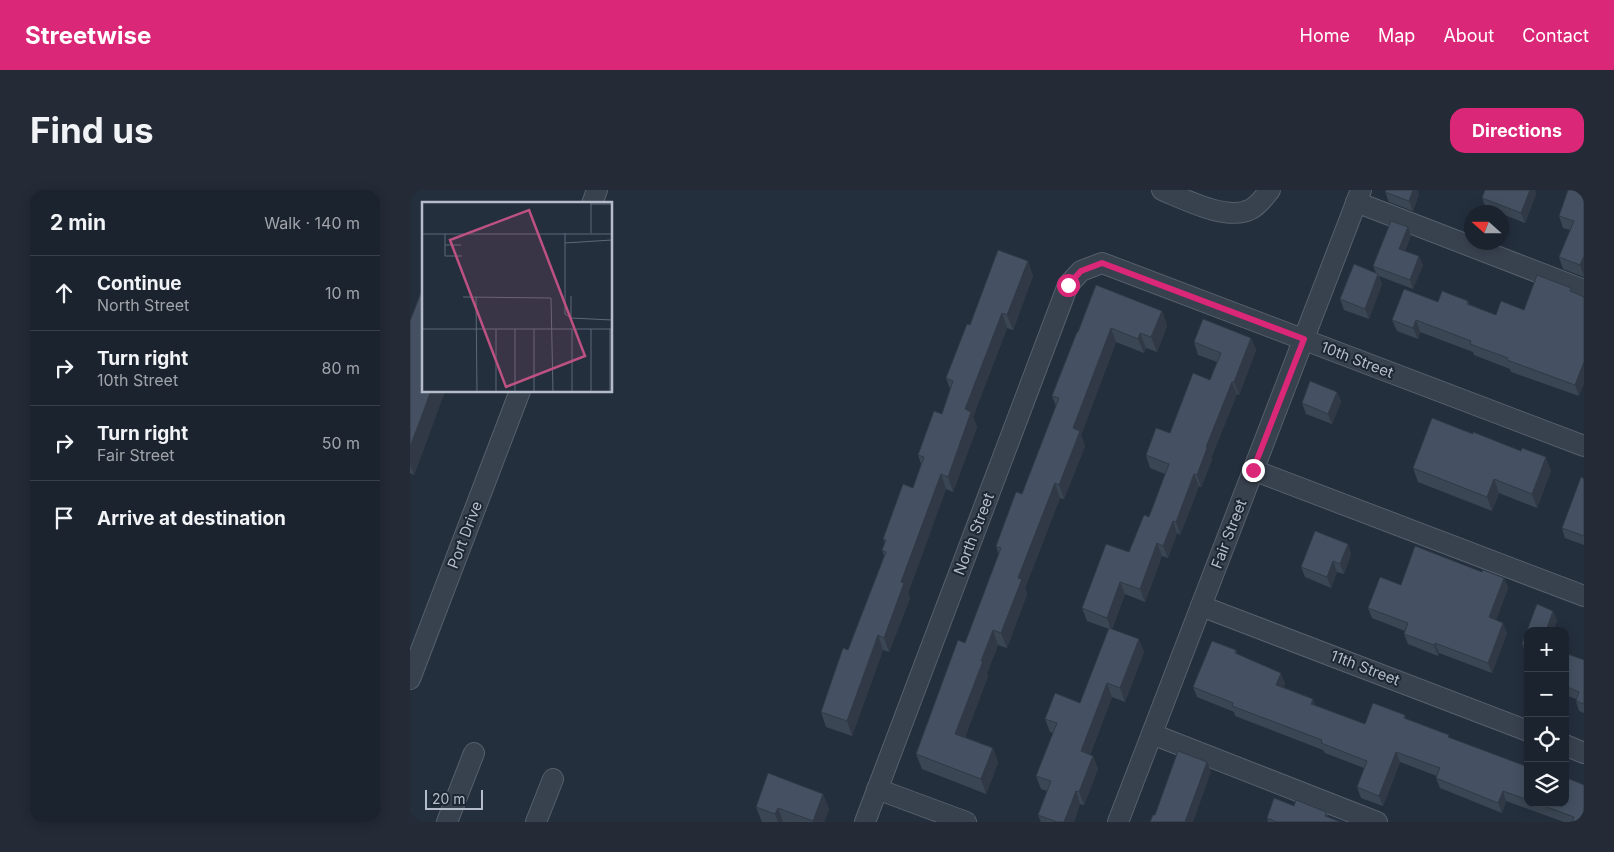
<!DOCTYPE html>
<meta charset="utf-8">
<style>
body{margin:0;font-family:Inter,sans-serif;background:#242b36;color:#f1f3f6}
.controls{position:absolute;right:15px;bottom:15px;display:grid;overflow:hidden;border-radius:10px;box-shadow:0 2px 12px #0003}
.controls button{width:45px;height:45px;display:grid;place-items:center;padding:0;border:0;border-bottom:1px solid #39404a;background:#1b232e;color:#f1f3f6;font:25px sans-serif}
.compass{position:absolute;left:1054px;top:15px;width:45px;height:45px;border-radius:50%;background:#1b232e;box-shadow:0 2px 12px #0003;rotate:291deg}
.scale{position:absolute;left:15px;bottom:12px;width:58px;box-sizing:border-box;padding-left:5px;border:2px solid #b4bcc9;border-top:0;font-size:14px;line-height:18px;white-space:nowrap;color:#b4bcc9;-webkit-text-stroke:4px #1d2633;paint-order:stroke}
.stop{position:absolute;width:15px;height:15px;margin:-11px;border:4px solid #db2777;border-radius:50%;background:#fff}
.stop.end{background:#db2777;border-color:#fff;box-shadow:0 1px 5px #0008}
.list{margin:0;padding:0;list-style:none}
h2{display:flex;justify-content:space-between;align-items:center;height:65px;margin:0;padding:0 20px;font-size:21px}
h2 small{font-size:16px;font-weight:400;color:#a0a4aa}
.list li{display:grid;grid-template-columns:32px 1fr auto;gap:15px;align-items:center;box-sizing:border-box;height:75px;padding:0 20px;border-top:1px solid #39404a}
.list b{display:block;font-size:19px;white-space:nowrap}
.list p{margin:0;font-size:16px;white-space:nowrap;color:#a0a4aa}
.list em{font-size:16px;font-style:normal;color:#a0a4aa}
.icon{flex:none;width:28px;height:28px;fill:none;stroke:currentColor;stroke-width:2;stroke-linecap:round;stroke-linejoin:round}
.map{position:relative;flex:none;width:1174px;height:632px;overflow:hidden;border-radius:15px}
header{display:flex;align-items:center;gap:30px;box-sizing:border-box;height:70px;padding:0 25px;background:#db2777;color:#fff}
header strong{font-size:24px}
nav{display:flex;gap:28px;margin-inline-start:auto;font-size:18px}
.intro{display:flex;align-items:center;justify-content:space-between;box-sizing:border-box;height:120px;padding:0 30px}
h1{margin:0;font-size:35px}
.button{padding:12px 22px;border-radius:15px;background:#db2777;color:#fff;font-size:18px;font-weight:700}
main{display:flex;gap:30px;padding:0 30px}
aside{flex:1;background:#1b232e;border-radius:15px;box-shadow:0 2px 12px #0003}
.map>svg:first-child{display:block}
</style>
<header>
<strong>Streetwise</strong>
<nav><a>Home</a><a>Map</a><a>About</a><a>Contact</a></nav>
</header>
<div class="intro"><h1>Find us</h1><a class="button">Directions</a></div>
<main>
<aside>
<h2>2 min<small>Walk · 140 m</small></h2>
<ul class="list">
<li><svg class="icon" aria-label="ahead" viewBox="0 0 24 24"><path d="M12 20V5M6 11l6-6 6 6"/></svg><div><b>Continue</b><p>North Street</p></div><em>10 m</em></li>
<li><svg class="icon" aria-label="right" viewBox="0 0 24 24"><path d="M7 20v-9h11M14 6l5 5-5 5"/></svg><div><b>Turn right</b><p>10th Street</p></div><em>80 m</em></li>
<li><svg class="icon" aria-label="right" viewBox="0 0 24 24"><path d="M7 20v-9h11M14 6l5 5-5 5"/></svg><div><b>Turn right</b><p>Fair Street</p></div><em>50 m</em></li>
<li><svg class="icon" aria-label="arrive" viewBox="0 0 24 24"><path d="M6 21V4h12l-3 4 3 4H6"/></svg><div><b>Arrive at destination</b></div></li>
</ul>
</aside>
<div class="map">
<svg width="1174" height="632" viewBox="0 0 1174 632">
<rect width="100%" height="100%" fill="#242f3e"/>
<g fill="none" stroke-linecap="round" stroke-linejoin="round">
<defs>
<g id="minor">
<path d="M752 0C774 9 818 32 841 19 849 15 854 7 860 0"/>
<polyline points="946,12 1174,100"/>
<polyline points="182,14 187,0"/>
<polyline points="843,280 1174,406"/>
<polyline points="791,416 1118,541"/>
<polyline points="0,489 110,201"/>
<polyline points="742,544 967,632"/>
<polyline points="1155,555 1174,563"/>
<polyline points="467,599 556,632"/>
<polyline points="37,632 64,563"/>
<polyline points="126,632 143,589"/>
<polyline points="455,632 658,95 671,81 692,73 1174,256"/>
<polyline points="708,632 951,0"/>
</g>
</defs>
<use href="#minor" stroke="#565f6c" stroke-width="22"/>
<use href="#minor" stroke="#38414e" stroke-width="20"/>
</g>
<g fill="#3b4654">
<polygon points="1075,0 1125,0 1126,4 1115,33 1092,24 1092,22 1087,22 1076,18 1072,8"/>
<polygon points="1174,0 1174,87 1153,79 1149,67 1160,40 1153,38 1149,26"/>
<polygon points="975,2 1009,4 1003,21 979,12"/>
<polygon points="1001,46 995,61 1013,75 1003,99 969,86 972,94 959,129 934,120 930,109 966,83 963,76"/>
<polygon points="618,71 623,86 603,140 597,138 563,227 567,237 543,302 536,299 498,403 500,408 479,462 473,460 442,546 416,537 411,522 438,460 474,366 472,360 475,353 473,349 503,298 511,274 508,265 532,224 540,199 536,188 560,135"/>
<polygon points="1161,98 1163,102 1169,206 1101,182 1100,179 1064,165 1063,162 1010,142 1008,149 987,141 982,130 1028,112 1058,111 1059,114 1086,125 1114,120"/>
<polygon points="752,121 757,136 747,162 736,158 734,163 706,152 671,245 675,256 654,309 650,308 615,398 617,404 597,458 588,455 577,483 578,486 555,547 583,558 588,573 576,604 512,579 506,564 555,453 589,365 586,356 612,304 646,216 642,206 668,142"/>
<polygon points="0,131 14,201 35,201 4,285 0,283"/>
<polygon points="841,148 846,160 829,205 827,204 801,268 802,270 791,297 789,296 770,345 767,343 758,368 752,366 735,412 715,404 702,439 734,462 715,512 702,507 680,565 683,566 688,579 674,615 670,614 664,632 631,632 628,625 637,601 631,599 626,586 643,543 640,542 635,529 670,513 699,439 677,431 672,418 719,362 739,327 755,284 740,278 736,265 760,243 800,190 807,172 788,165 784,152"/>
<polygon points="927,202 931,212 922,234 896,224 892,213"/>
<polygon points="1003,278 1141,281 1127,318 1089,303 1082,321 1008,292"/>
<polygon points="1174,289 1174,355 1155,348 1152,338"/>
<polygon points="938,354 941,364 934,384 927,382 921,398 895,387 891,377"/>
<polygon points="1072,382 1094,388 1098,398 1086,430 1097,443 1082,483 1029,463 1028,466 998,454 994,444 995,441 962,428 958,418 991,395"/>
<polygon points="1127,414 1143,421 1147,431 1143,441 1118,441 1118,465 1116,464 1112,454"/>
<polygon points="826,460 828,465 875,493 873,497 903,509 905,515 955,534 995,525 996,529 1040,548 1118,577 1118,613 1155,613 1174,632 1154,632 1096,611 1092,623 1030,598 1026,588 1027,586 990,572 973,616 951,608 947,597 954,578 915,563 913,560 825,526 824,522 787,507 783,497"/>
<polygon points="1155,463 1174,470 1174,523 1169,521 1166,511 1166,509 1155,505"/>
<polygon points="413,604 419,619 414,632 352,632 346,617"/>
<polygon points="884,616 916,622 918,627 931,632 858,632 857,628"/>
</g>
<g fill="#303945">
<polygon points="1003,0 1008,0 1009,4 1003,21 999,11"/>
<polygon points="1120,0 1125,0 1126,4 1115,33 1111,23"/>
<polygon points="998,37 1001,46 992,68 989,59"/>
<polygon points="1009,66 1013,75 1003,99 1000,90"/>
<polygon points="1174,66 1174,86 1170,75"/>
<polygon points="618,71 623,86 603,140 597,125"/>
<polygon points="968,84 972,94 959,129 955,119"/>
<polygon points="752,121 757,136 747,162 741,147"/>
<polygon points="592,123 597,138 563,227 567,237 543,302 538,287 555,219"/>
<polygon points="1006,130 1010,142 1008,149 1003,138"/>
<polygon points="701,138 706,152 671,245 675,256 654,309 649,295 663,238"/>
<polygon points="730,143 736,158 734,163 728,149"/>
<polygon points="841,148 846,160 829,205 824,192"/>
<polygon points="1174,172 1174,194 1169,206 1165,195"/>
<polygon points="822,192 827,204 801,268 802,270 791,297 787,285 796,257"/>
<polygon points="21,201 35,201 4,285 0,275 0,257"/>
<polygon points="927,202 931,212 922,234 918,224"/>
<polygon points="1136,267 1141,281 1127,318 1122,304"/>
<polygon points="531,284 536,299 498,403 500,408 479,462 474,448 491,392"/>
<polygon points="784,284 789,296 770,345 766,332"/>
<polygon points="1084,289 1089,303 1082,321 1077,307"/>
<polygon points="645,293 650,308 615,398 617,404 597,458 591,443 608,388"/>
<polygon points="763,331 767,343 758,368 753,356"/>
<polygon points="747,353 752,366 735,412 730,399"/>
<polygon points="938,354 941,364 934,384 930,374"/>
<polygon points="923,371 927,382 921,398 917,387"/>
<polygon points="1094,388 1098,398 1083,438 1079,427"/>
<polygon points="710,392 715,404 701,440 697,428"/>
<polygon points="1143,421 1147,431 1143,441 1136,441"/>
<polygon points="1093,433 1097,443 1082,483 1078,473"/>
<polygon points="583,440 588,455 577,483 578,486 551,559 545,544"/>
<polygon points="468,445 473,460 442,546 437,531"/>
<polygon points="729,449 734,462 715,512 710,498"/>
<polygon points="1025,453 1029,463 1028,466 1024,455"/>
<polygon points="871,483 875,493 870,505 866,495"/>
<polygon points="697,493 702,507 676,575 671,561"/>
<polygon points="903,509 906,519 901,514"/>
<polygon points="583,558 588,573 576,604 571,589"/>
<polygon points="986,562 990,572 973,616 969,606"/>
<polygon points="683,566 688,579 674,615 669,602"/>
<polygon points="797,572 801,582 783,632 775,632"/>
<polygon points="666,601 670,614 664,632 654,632"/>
<polygon points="1093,601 1096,611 1092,623 1088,613"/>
<polygon points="413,604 419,619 414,632 403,632"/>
<polygon points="368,618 373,632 368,632 365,624"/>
</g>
<g fill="#455162" stroke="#303945">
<polygon points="976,0 1003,0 999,11 975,2"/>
<polygon points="1075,0 1120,0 1111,23 1072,8"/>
<polygon points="1158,0 1174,0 1174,66 1170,75 1149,67 1164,31 1149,26"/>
<polygon points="981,31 998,37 989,59 1009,66 1000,90 963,76"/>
<polygon points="588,60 618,71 597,125 592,123 555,219 561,222 538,287 531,284 491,392 494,393 474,448 468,445 437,531 411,522 433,458 438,460 476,362 472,360 476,350 473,349 493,294 503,298 514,267 508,265 524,221 532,224 543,191 536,188 557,134 560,135"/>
<polygon points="944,74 968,84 955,119 930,109"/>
<polygon points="1127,85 1161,98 1160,101 1174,107 1174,172 1165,195 1097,170 1098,168 1060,154 1061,151 1006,130 1003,138 982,130 994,99 1028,112 1032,101 1058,111 1057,114 1086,125 1091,111 1114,120"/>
<polygon points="14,95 14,201 21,201 0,257 0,131"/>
<polygon points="686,95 752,121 741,147 730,143 728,149 701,138 663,238 670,241 649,295 645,293 608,388 612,389 591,443 583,440 571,471 573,471 545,544 583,558 571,589 506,564 548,450 555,453 591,358 586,356 606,302 612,304 649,208 642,206 667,142 668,142"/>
<polygon points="793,129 841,148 824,192 822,192 796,257 797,258 787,285 784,284 766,332 763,331 753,356 747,353 730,399 710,392 697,428 672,418 696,354 719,362 734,325 739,327 759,274 736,265 746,238 760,243 783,183 800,190 811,163 784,152"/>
<polygon points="900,191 927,202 918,224 892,213"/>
<polygon points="1022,228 1063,244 1063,242 1111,261 1112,258 1136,267 1122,304 1084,289 1077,307 1003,278"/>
<polygon points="1171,287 1174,289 1174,346 1152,338"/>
<polygon points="905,341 938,354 930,374 923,371 917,387 891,377"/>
<polygon points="1005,356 1072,382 1073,380 1094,388 1079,427 1093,433 1078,473 1025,453 1024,455 994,444 998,433 958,418 970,387 991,395"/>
<polygon points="1127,414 1143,421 1136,441 1118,441 1118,456 1112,454"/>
<polygon points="699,438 729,449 710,498 697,493 671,561 683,566 669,602 666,601 654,632 647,632 628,625 641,591 626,586 647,533 635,529 645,503 670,513"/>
<polygon points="802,451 826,460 825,463 871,483 866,495 903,509 901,514 955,534 963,513 995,525 994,528 1039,545 1038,547 1118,577 1118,610 1093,601 1088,613 1026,588 1030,578 986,562 969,606 947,597 957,571 911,553 912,550 822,516 823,513 783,497"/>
<polygon points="1155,463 1174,470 1174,514 1166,511 1169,502 1155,496"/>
<polygon points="768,561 797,572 775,632 740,632 743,625 745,625"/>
<polygon points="358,583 413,604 403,631 368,618 365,624 346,617"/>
<polygon points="1155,587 1174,595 1174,632 1162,632 1164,627 1126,613 1155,613"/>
<polygon points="864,608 884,616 886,610 916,622 915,626 931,632 867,632 857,628"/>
</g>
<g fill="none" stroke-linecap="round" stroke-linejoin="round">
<polyline stroke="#db2777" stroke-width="6" points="658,95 671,81 692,73 894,149 843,280"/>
</g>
<g text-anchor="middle" stroke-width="4" stroke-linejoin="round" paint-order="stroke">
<g font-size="15" fill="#b4bcc9" stroke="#1d2633">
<text transform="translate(947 170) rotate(21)" y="5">10th Street</text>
<text transform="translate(564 344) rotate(-69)" y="5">North Street</text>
<text transform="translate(819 344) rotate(-69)" y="5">Fair Street</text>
<text transform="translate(55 345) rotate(-69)" y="5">Port Drive</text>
<text transform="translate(955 478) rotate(21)" y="5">11th Street</text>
</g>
</g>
<g transform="translate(12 12)">
<rect width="190" height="190" fill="#242f3e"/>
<path fill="none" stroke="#5e6776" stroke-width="1" d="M169 0V31M169 2H190M143 31V112L149 116 190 118M0 32H190M23 32V54H40M143 41 190 38M23 43H39M0 62V32M41 95 129 96 131 190M54 95 55 190M149 116V94M0 127H190M112 127V190M169 127V190M74 190V127M93 190V127M150 190V127M188 190V127"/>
<path fill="#bd5182" fill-opacity="0.15" stroke="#bd5182" stroke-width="2.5" d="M107 8 163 154 84 185 28 38Z"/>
<rect width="190" height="190" fill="none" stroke="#b4bcc9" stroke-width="2.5"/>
</g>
</svg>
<div class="controls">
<button>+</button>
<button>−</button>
<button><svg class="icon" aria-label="locate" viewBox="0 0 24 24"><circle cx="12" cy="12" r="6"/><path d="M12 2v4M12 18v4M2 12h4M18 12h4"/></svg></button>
<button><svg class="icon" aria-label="layers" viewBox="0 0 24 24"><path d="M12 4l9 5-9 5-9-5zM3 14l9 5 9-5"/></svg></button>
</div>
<svg class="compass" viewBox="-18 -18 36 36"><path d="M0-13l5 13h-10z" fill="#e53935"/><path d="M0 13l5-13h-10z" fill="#a0a4aa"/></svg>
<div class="scale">20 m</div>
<div class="stop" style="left:658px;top:95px"></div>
<div class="stop end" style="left:843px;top:280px"></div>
</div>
</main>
